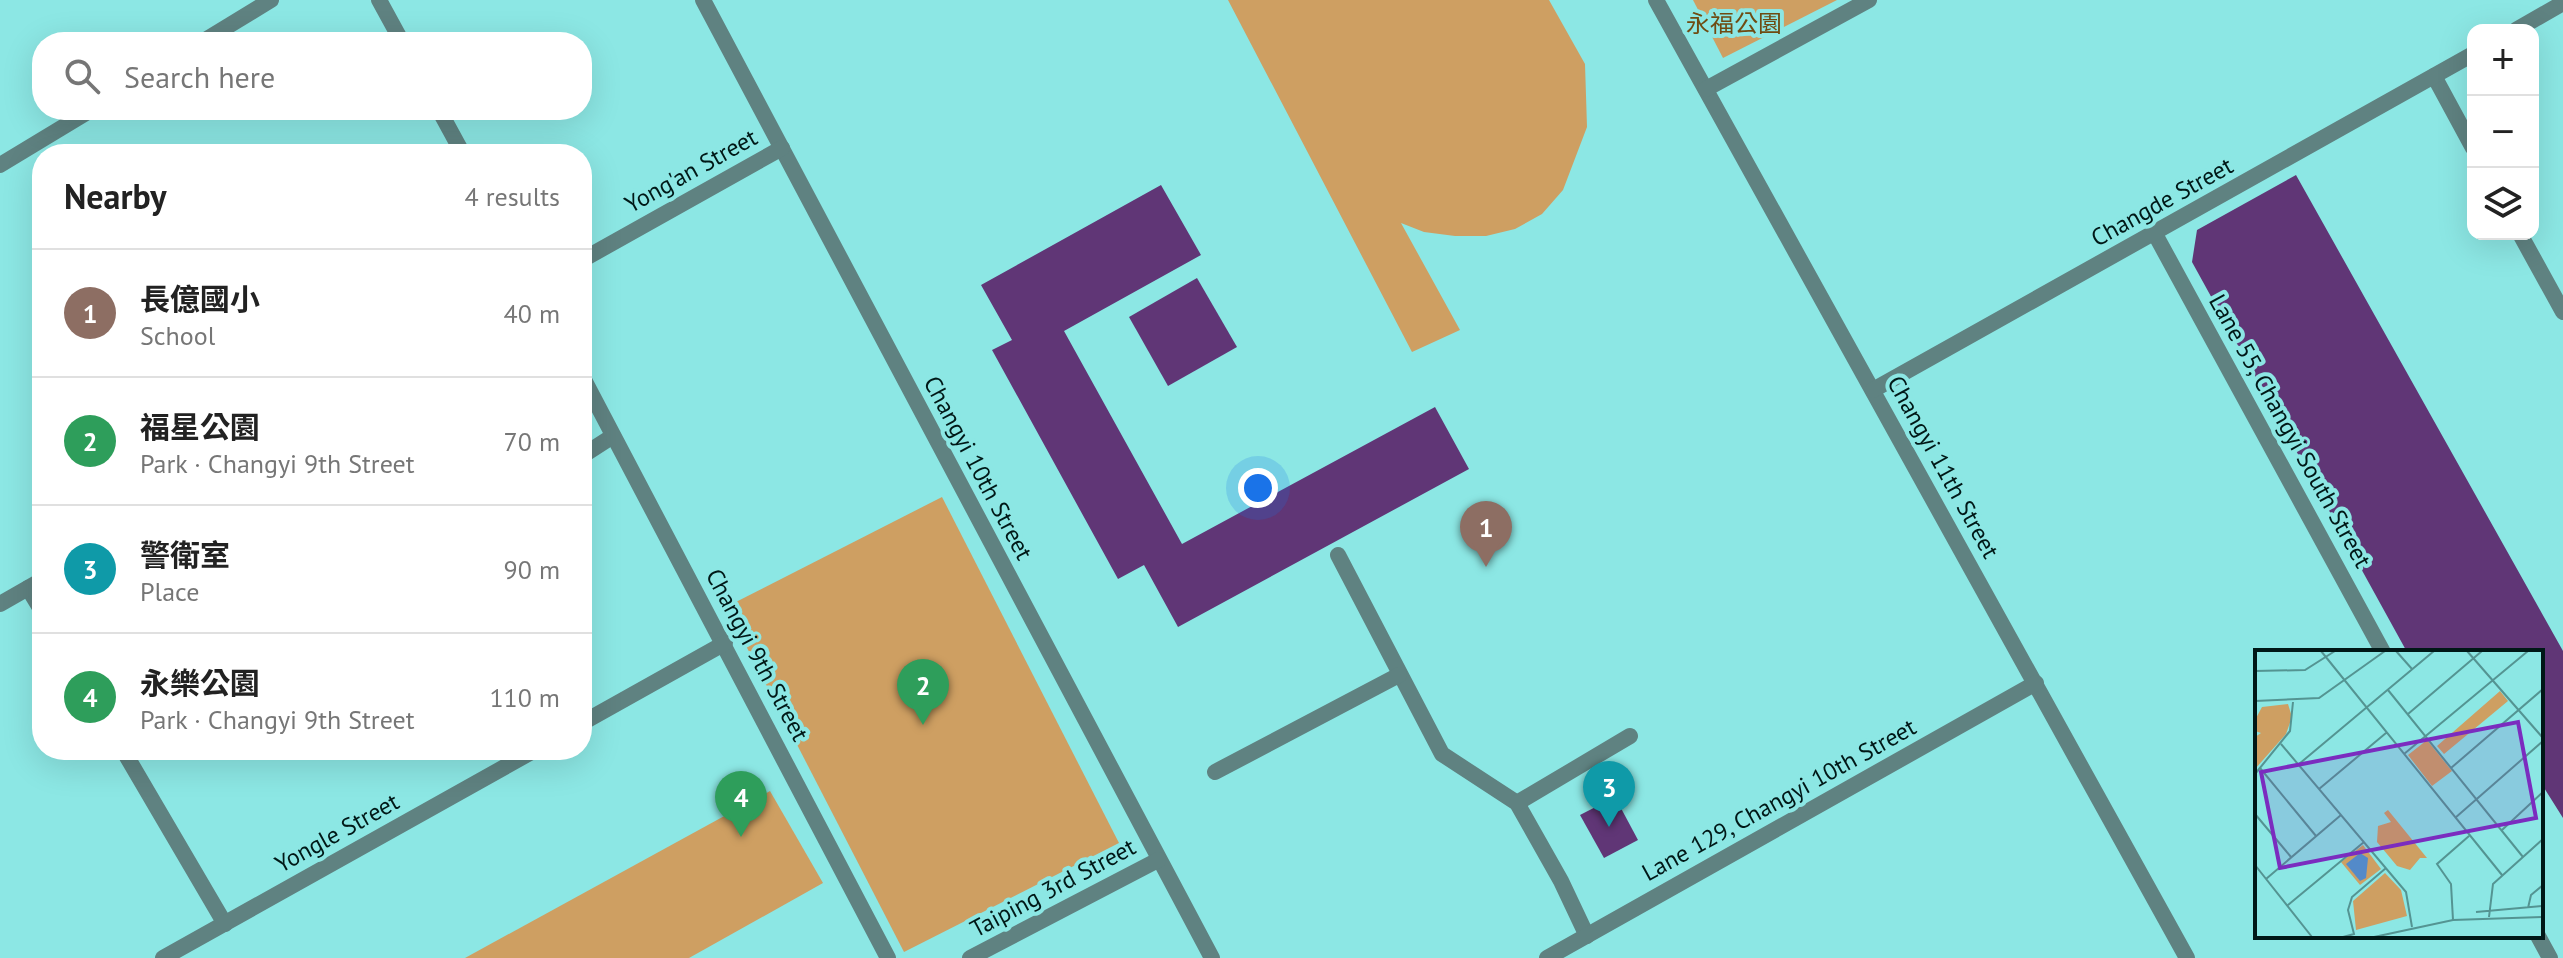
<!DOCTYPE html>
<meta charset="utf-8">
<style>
body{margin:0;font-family:"PT Sans","Noto Sans TC",sans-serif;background:#f2f2f2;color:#222}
.controls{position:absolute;right:24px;top:24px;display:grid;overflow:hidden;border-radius:16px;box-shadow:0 8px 32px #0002}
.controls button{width:72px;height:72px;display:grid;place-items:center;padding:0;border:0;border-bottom:2px solid #e0e0e0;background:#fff;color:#222;font:40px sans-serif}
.you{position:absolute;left:1258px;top:488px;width:28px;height:28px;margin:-20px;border:6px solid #fff;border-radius:50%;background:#1a73e8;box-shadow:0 0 0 12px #1a73e833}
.badge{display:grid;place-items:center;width:52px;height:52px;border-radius:50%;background:#c43453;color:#fff;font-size:26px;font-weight:700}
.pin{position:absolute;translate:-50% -66px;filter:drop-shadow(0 2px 4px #0008)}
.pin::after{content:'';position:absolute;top:42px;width:28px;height:24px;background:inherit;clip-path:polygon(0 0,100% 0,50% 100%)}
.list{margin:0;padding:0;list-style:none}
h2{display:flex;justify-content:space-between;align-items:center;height:104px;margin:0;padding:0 32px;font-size:34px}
h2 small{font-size:26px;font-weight:400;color:#767676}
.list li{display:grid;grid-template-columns:52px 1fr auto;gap:24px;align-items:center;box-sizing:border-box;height:128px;padding:0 32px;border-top:2px solid #e0e0e0}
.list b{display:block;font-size:30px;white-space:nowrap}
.list p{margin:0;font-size:26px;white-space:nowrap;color:#767676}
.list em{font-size:26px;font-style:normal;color:#767676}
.icon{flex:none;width:44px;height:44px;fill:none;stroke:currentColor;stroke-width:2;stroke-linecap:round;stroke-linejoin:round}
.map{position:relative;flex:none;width:2563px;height:958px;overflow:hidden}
.search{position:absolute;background:#fff;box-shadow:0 8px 32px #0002;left:32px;top:32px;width:560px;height:88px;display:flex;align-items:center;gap:20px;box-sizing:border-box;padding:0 28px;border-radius:32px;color:#767676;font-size:30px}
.panel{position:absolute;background:#fff;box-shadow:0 8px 32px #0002;left:32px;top:144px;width:560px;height:616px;border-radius:32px}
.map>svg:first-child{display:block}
</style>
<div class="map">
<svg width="2563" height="958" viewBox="0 0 2563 958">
<rect width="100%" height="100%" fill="#8ce7e4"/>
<g fill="#ce9f62">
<polygon points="1228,0 1549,0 1585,64 1587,127 1563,190 1542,214 1515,229 1486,236 1455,236 1424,232 1401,223 1460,330 1412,352"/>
<polygon points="1693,0 1837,0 1723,58"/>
<polygon points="942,497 1119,843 904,952 726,607"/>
<polygon points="770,791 823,883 689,958 465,958"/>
</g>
<g fill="#603676">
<polygon points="2296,175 2563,651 2563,818 2541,783 2541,652 2407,652 2192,262 2197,230"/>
<polygon points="1161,185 1201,255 1064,331 1182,544 1435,407 1469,469 1178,627 1144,565 1118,579 992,350 1012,340 981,285"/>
<polygon points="1197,278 1237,347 1168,386 1129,317"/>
<polygon points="1615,797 1638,840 1604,858 1580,815"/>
</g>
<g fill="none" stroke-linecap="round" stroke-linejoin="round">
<g stroke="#5f8281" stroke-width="16">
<polyline points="582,456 613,436"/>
<polyline points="1338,555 1442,754 1517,803 1561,881 1587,936"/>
<polyline points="28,588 42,611"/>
<polyline points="123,750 225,924"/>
<polyline points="1215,772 1399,675"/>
<polyline points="1517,803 1630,736"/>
</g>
<g stroke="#5f8281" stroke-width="16">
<polyline points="379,0 402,42"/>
<polyline points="703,0 1212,958"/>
<polyline points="1656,0 2187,958"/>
<polyline points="2516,30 2563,3"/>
<polyline points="202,42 271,0"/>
<polyline points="2434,76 2473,148"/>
<polyline points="1706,89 1869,0"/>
<polyline points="439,110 463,154"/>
<polyline points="0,165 91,110"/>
<polyline points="2155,234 2383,652"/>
<polyline points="2520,234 2563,312"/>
<polyline points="582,260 782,148"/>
<polyline points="582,376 888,958"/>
<polyline points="1873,390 2473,54"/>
<polyline points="0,604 42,580"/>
<polyline points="582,723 725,643"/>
<polyline points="2538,936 2550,958"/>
<polyline points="163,958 535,750"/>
<polyline points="970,958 1158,860"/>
<polyline points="1547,958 2036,683"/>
</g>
</g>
<g text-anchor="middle" stroke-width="8" stroke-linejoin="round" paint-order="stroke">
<g font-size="24" fill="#6f4b12" stroke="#8ce7e4">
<text x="1734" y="32">永福公園</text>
</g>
<g font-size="24" fill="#001817" stroke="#8ce7e4">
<text transform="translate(691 171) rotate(-29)" y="8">Yong'an Street</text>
<text transform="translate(2162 202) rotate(-29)" y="8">Changde Street</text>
<text transform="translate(2290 431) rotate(61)" y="8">Lane 55, Changyi South Street</text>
<text transform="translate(1943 467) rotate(61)" y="8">Changyi 11th Street</text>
<text transform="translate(978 468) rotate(62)" y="8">Changyi 10th Street</text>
<text transform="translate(757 655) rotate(62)" y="8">Changyi 9th Street</text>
<text transform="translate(1779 800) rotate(-29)" y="8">Lane 129, Changyi 10th Street</text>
<text transform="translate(337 833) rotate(-29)" y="8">Yongle Street</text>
<text transform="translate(1053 888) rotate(-28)" y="8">Taiping 3rd Street</text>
</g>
</g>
<g transform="translate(2255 650)">
<rect width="288" height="288" fill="#8ce7e4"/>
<path d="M245 41 253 51 189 104 182 96ZM33 54 37 67 31 84 0 119V87L6 83 0 81V70L7 57ZM172 90 197 121 177 136 153 105ZM133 160 172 208H165L155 220 142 216 122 192 123 176 136 172 129 163ZM108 195 126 219 105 235 86 212ZM130 223 146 240 152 266 101 280 98 251Z" fill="#ce9f62"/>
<path d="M105 203 113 208 111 228 105 231 91 214Z" fill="#538ac9"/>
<path fill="none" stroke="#549492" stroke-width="2" d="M66 1 247 225M141 1 157 19M212 1 288 88M0 21 50 20 80 1M133 40 268 207M0 51 64 48 130 1M153 64 227 1M26 94 151 242 157 277M149 104 273 1M44 114 179 1M5 118 61 186M196 118 288 39M0 124 35 81 38 52M64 139 131 83M0 164 36 207M200 168 288 91M247 180 288 142M0 215 57 287M11 229 86 165M33 255 109 192M273 258 276 245 288 235M221 262 288 256M234 267 238 234 288 189M198 270 196 234 182 214 214 186M88 287 99 284 93 260 97 247 131 218M119 287 198 270 288 267"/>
<path fill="#7b2cbf" fill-opacity="0.15" stroke="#7b2cbf" stroke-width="4" d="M263 72 281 168 25 218 6 122Z"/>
<rect width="288" height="288" fill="none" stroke="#001817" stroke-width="4"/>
</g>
</svg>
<div class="controls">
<button>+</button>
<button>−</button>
<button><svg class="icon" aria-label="layers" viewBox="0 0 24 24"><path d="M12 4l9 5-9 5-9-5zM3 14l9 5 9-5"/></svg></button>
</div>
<div class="you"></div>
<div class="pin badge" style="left:1486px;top:567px;background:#8d6e63">1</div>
<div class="pin badge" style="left:923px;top:725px;background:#2e9e5b">2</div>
<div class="pin badge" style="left:1609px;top:827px;background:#0f9aa8">3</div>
<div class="pin badge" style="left:741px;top:837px;background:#2e9e5b">4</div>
<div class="search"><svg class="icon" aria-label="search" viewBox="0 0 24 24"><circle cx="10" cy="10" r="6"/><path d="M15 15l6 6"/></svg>Search here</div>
<section class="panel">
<h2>Nearby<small>4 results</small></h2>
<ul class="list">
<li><span class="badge" style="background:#8d6e63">1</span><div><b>長億國小</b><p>School</p></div><em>40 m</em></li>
<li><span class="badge" style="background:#2e9e5b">2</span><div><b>福星公園</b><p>Park · Changyi 9th Street</p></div><em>70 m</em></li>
<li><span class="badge" style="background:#0f9aa8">3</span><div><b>警衛室</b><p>Place</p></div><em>90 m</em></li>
<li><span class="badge" style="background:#2e9e5b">4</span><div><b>永樂公園</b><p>Park · Changyi 9th Street</p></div><em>110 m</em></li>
</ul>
</section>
</div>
